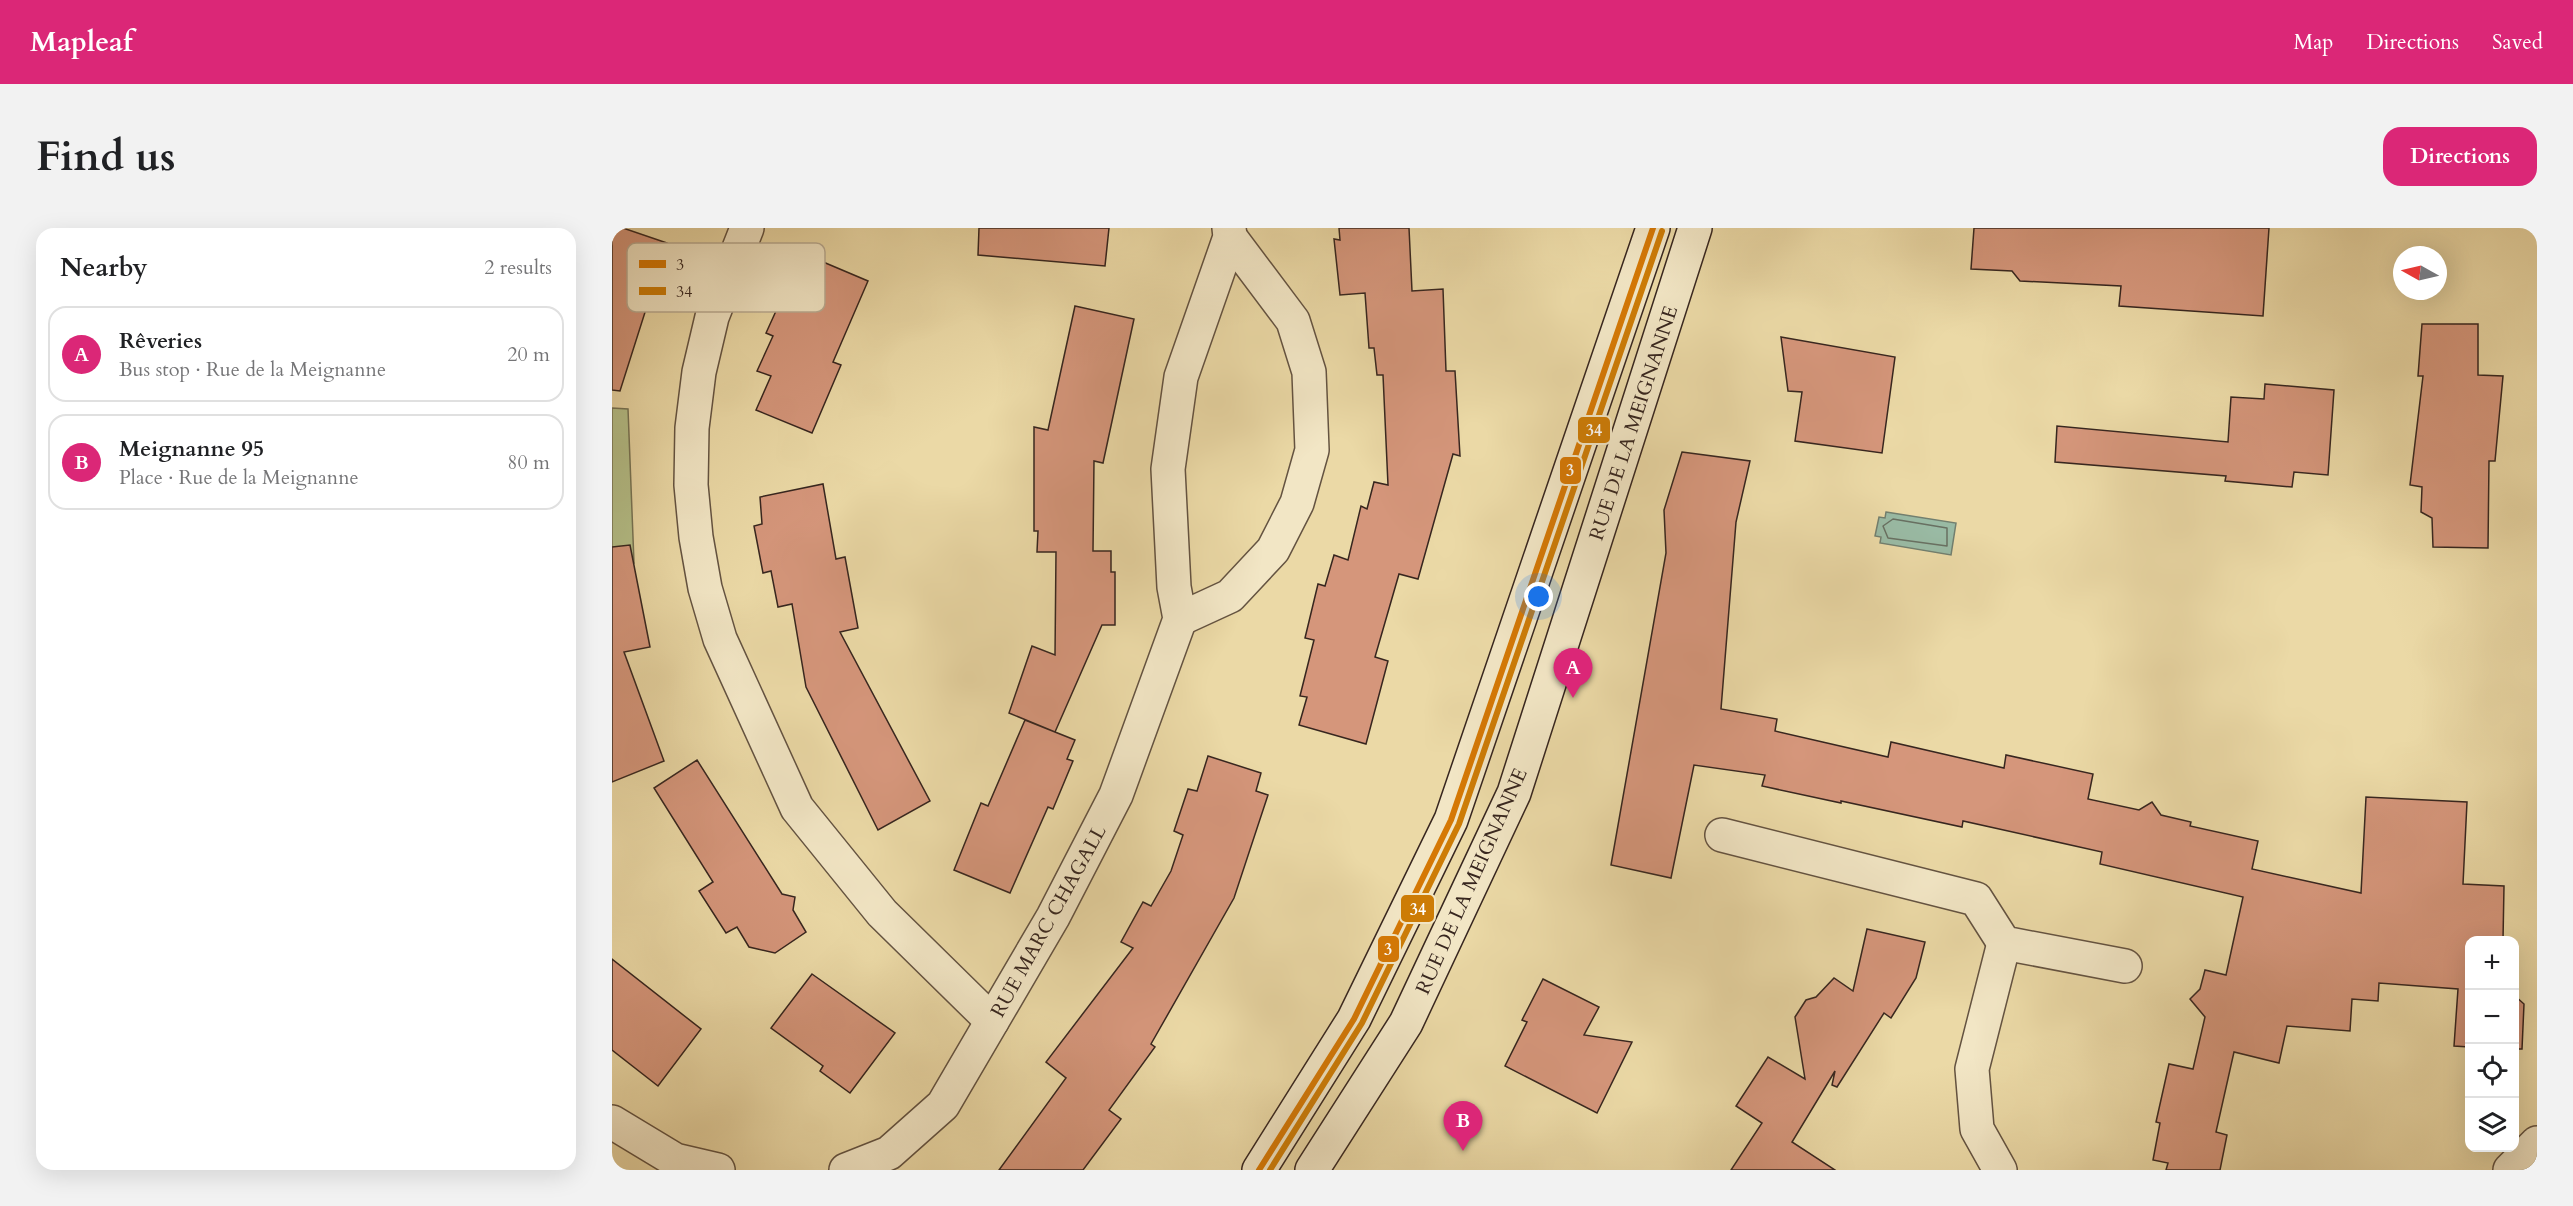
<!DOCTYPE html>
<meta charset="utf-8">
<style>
body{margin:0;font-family:Cardo,serif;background:#f2f2f2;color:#202124}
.controls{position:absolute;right:18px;bottom:18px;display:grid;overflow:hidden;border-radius:12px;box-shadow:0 6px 24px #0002}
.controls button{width:54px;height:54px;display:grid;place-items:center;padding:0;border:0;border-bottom:2px solid #e0e0e0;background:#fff;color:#202124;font:30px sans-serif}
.compass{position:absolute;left:1781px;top:18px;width:54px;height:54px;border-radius:50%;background:#fff;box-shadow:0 6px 24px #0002;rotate:278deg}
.you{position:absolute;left:927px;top:369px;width:21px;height:21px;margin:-15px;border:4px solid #fff;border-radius:50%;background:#1a73e8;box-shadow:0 0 0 9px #1a73e833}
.badge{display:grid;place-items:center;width:39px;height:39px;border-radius:50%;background:#db2777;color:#fff;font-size:20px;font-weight:700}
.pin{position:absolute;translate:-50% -50px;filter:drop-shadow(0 2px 3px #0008)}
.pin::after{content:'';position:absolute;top:32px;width:21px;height:18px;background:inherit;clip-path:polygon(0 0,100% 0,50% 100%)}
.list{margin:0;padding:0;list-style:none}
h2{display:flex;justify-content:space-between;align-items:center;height:78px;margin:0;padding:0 24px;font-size:26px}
h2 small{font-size:20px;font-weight:400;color:#757577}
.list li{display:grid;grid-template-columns:39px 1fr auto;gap:18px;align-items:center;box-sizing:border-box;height:96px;margin:0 12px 12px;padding:0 12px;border:2px solid #e0e0e0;border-radius:18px}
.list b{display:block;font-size:22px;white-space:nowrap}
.list p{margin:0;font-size:20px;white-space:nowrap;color:#757577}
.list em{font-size:20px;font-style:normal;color:#757577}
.icon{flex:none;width:33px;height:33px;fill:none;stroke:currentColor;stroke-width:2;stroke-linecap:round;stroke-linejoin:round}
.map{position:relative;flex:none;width:1925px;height:942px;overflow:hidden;border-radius:18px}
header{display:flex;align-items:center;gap:36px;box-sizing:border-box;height:84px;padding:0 30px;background:#db2777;color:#fff}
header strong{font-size:28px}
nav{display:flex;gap:33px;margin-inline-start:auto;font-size:21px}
.intro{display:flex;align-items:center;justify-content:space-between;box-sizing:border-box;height:144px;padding:0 36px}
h1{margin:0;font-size:42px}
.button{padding:15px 27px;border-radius:18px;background:#db2777;color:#fff;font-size:21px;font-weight:700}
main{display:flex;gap:36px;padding:0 36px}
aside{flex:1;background:#fff;border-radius:18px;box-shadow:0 6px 24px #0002}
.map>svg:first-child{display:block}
</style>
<header>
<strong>Mapleaf</strong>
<nav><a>Map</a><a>Directions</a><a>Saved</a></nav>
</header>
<div class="intro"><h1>Find us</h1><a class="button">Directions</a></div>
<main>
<aside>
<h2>Nearby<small>2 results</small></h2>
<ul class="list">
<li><span class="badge">A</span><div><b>Rêveries</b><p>Bus stop · Rue de la Meignanne</p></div><em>20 m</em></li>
<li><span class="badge">B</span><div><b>Meignanne 95</b><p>Place · Rue de la Meignanne</p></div><em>80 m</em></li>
</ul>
</aside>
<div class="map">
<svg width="1925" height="942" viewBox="0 0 1925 942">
<rect width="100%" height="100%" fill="#ebd9a6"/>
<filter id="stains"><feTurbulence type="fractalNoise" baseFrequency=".00333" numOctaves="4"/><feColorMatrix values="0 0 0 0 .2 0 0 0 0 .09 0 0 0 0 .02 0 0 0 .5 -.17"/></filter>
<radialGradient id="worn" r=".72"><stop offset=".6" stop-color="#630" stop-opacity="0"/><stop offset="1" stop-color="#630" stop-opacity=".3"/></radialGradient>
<polygon fill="#b5c089" stroke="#767354" stroke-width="1.5" points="0,180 16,181 22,335 0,338"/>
<polygon fill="#99baa4" stroke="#727f6f" stroke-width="1.5" points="1274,284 1344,295 1339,327 1268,315 1269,309 1263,308 1267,289 1273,290"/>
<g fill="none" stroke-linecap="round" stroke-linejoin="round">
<polygon stroke="#687062" stroke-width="1.5" points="1281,291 1335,300 1335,318 1276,310 1271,298"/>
</g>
<g fill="#d5967b" stroke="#37261f" stroke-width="1.5">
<polygon points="0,0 11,0 55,15 8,163 0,162"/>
<polygon points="367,0 497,0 493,38 366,27"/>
<polygon points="727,0 797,0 800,63 831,61 834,143 843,143 848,228 841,226 806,351 787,346 763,429 776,433 754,516 687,497 695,469 688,468 702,412 693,410 706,356 713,358 722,327 736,332 749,278 755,281 762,254 776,257 771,147 765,147 762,120 757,120 753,65 728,67 722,11 728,12"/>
<polygon points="1362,0 1657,0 1651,88 1507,78 1509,58 1408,53 1400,43 1359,41"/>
<polygon points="197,28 256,53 221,134 229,137 200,205 144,182 159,148 145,143 161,108 154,105 179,50 186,53"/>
<polygon points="463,78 522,91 491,235 482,233 481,323 499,323 499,344 503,344 503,397 490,397 443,504 463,512 455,531 461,533 441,581 436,579 398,665 342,642 369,575 376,578 413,492 443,504 397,485 420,418 443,427 444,324 425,324 426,303 422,303 422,199 436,202"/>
<polygon points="1810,96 1866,96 1866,147 1891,148 1883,233 1877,233 1876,320 1821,319 1820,290 1809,284 1810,259 1798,257 1811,148 1806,148"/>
<polygon points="1169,109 1283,129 1270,225 1183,213 1190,164 1176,163"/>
<polygon points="1653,156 1722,162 1716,247 1682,244 1680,259 1613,253 1614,248 1443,234 1445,198 1616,214 1619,169 1652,171"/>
<polygon points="1070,224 1138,233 1124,294 1109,481 1165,491 1163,503 1276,529 1279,514 1392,540 1394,527 1481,546 1476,571 1527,582 1540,574 1549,587 1579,594 1578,598 1646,613 1640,641 1749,665 1754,569 1855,574 1851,656 1892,658 1891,712 1857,712 1857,819 1842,818 1846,761 1767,755 1766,773 1740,771 1738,803 1675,798 1667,835 1622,824 1604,904 1615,907 1608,942 1554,942 1556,935 1541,932 1548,895 1544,894 1557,836 1581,841 1593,789 1578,771 1588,761 1593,742 1614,747 1631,669 1488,636 1490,624 1351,593 1350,599 1229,573 1229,575 1150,558 1153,547 1082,537 1059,650 999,637 1054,325 1052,282"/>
<polygon points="211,256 224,331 233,329 246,400 228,404 318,573 266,602 194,459 180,376 166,379 159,343 151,345 142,298 150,296 148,269"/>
<polygon points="18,317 38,419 12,424 52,533 0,554 0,319"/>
<polygon points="596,528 649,545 644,563 656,567 622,670 539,816 543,819 497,882 509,891 471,942 387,942 454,850 434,834 521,720 509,714 531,674 539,678 559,643 571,607 562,603 576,561 585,563"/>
<polygon points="85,532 170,666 183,669 181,682 194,704 163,725 137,719 125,699 114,705 87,663 101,654 42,560"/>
<polygon points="1255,701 1313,714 1304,750 1279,790 1272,785 1225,859 1220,857 1223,843 1180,914 1223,942 1119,942 1150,895 1124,878 1156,829 1193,851 1183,789 1194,772 1204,769 1222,750 1241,763"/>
<polygon points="0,731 89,801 46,858 0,822"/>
<polygon points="200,746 283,805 238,865 208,843 211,838 159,800"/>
<polygon points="931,751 987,779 972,807 1020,814 985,885 893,838 915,794 910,792"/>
<polygon points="1902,767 1912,776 1910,821 1902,821"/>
</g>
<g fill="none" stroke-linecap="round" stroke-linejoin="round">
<defs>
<g id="street">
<polyline points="135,0 100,89 87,144 80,200 79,257 84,309 93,360 108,411 185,580 270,685 380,793"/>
<polyline points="568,391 618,368 661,322 685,275 700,222 697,144 681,93 618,9"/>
<polyline points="1110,607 1364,671 1392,715 1513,738"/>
<polyline points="0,894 63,932 106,942"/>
<polyline points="234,942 277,925 331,877 441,689 504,567 568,391 562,359 556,241 569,149 618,9 617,0"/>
<polyline points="1388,942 1365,901 1360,841 1392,715"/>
<polyline points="1898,942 1925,915"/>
</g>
<g id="secondary">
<polyline points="647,942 742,791 839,592 1041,0"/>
<polyline points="700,942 794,795 902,565 1083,0"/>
</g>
</defs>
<use href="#street" stroke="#645341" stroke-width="36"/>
<use href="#secondary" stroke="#37261f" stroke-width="36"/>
<use href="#street" stroke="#f2e6c5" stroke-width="33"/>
<use href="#secondary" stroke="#f2e6c5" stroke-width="33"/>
<defs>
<polyline id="bus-1" points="647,942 742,791 839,592 1041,0"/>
<polyline id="bus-2" points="658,942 750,795 847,596 1050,3"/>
</defs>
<use href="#bus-1" stroke="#f2e6c5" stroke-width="10"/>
<use href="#bus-2" stroke="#f2e6c5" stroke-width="10"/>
<use href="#bus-1" stroke="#d57805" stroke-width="6"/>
<use href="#bus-2" stroke="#cd7c06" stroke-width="6"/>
</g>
<g text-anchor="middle" stroke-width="5" stroke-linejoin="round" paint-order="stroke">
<g font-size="20" fill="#37261f" stroke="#f2e6c5">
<text transform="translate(1021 195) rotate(-72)" y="7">RUE DE LA MEIGNANNE</text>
<text transform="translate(859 653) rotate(-66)" y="7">RUE DE LA MEIGNANNE</text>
<text transform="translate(436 693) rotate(-61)" y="7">RUE MARC CHAGALL</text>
</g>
</g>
<rect x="15" y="15" width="198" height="69" rx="9" fill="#f2e6c5" stroke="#baac93" stroke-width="1.5"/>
<rect x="27" y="32" width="27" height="8" fill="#d57805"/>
<rect x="27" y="59" width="27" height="8" fill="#cd7c06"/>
<g font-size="16" fill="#37261f">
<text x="64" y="42">3</text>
<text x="64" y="69">34</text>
</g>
<g stroke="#f2e6c5" stroke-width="2">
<rect x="965" y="188" width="34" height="28" rx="6" fill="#cd7c06"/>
<rect x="947" y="228" width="23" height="29" rx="6" fill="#d57805"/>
<rect x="788" y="666" width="35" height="29" rx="6" fill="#cd7c06"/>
<rect x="765" y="707" width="23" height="28" rx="6" fill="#d57805"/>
</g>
<g font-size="16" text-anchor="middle" font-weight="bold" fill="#fff">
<text x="982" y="208">34</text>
<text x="958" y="248">3</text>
<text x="806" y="687">34</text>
<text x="776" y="727">3</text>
</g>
<rect width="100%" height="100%" filter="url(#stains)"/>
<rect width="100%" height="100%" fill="url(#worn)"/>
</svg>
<div class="controls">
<button>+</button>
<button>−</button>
<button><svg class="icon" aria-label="locate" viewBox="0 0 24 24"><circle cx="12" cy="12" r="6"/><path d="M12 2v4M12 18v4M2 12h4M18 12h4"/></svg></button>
<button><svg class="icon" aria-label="layers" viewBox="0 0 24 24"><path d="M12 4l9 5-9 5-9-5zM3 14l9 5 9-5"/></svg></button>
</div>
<svg class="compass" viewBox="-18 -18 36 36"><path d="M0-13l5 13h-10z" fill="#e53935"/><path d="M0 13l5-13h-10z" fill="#757577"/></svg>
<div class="you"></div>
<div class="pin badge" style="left:961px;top:470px">A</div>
<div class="pin badge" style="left:851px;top:923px">B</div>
</div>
</main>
